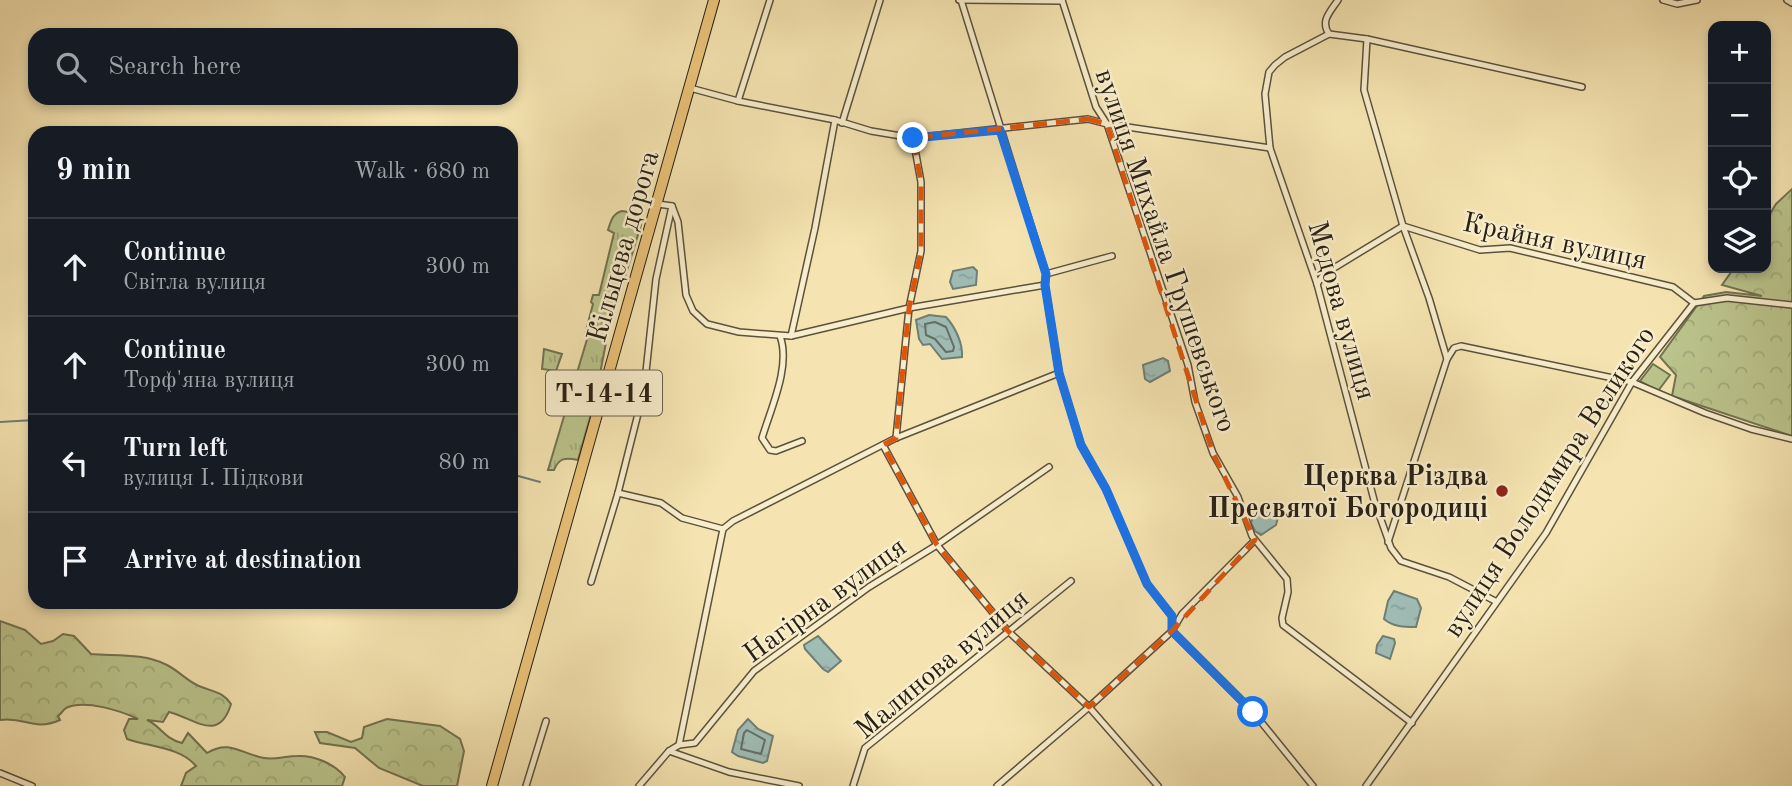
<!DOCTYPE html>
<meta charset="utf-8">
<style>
body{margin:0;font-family:"Old Standard TT",serif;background:#20242c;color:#f1f3f6}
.controls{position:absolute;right:21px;top:21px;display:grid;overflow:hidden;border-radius:14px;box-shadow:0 4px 10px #0003}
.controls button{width:63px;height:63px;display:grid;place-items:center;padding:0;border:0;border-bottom:2px solid #363941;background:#171b24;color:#f1f3f6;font:35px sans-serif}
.stop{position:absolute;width:21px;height:21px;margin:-16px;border:5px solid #1a73e8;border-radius:50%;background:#fff}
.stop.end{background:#1a73e8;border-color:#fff;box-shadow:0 2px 7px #0008}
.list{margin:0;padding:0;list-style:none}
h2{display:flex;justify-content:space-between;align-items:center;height:91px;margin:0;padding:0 28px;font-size:30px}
h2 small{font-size:23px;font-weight:400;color:#9ea1a6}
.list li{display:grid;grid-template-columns:46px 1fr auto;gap:21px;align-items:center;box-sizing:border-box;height:98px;padding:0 28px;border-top:2px solid #363941}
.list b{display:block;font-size:26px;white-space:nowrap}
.list p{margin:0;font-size:23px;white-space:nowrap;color:#9ea1a6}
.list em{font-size:23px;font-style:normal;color:#9ea1a6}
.icon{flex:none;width:38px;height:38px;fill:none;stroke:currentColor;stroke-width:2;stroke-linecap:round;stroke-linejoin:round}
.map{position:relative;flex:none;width:1792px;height:786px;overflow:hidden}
.search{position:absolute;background:#171b24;box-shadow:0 4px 10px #0003;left:28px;top:28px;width:490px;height:77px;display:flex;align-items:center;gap:18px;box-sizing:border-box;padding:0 24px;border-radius:21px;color:#9ea1a6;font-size:26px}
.panel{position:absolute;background:#171b24;box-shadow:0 4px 10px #0003;left:28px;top:126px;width:490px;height:483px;border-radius:21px}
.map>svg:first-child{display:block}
</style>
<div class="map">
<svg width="1792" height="786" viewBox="0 0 1792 786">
<defs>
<pattern id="grass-tufts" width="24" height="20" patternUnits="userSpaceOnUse" patternTransform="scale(1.75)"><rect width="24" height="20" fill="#bbc48c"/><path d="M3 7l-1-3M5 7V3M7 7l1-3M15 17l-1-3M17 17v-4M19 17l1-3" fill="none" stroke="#a1a878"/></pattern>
<pattern id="forest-crowns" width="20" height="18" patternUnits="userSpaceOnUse" patternTransform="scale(1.75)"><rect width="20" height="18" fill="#bbc48c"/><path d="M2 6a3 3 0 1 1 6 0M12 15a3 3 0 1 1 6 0" fill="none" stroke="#a1a878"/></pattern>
<pattern id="water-ripples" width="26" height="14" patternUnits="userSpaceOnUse" patternTransform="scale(1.75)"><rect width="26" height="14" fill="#9fbcb5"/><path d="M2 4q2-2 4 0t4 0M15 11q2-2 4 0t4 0" fill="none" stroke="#89a19b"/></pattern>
</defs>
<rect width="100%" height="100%" fill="#f5e4b1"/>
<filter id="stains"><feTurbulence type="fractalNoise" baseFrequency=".00286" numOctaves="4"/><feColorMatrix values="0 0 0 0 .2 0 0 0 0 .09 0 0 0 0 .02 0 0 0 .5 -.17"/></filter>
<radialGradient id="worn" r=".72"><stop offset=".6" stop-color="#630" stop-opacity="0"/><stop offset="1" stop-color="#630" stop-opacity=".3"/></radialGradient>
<g fill="url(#grass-tufts)" stroke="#727251" stroke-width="2">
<path d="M622 211 635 213 641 225 608 332 595 400 578 460C565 457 559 458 554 470H548L588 336 585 334 593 304 591 302 593 295H599L614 233 608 230C611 221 612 214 622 211Z"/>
<polygon points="544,349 562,354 556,371 542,369"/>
</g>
<g fill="url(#forest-crowns)" stroke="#727251" stroke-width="2">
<polygon points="1792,189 1792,436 1672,396 1676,375 1660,357 1704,296 1726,292 1762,296 1722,285 1734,268 1766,268 1766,220 1776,204"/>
<path d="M0 621 25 630 41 644 53 641 63 634 74 636 91 654C116 656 144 653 167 665 179 671 187 681 199 686 213 692 222 691 231 704 219 744 194 718 169 712L163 722 147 720C161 726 163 738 182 743L188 733 207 753C230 739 241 754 264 758 275 760 286 756 297 756 314 755 335 764 345 777L342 786H181L186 773 196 766C180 747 150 747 127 739L124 730 129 719H138C121 711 85 699 66 708 63 710 61 714 58 716L60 720C33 732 25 716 0 720Z"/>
<polygon points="387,719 440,726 460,739 464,751 457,786 423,786 379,768 355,748 320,743 315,732 327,732 351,742 362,738 364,727"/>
</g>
<polygon fill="#bbc48c" stroke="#727251" stroke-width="2" points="1653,364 1670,375 1658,391 1640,381"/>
<g fill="url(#water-ripples)" stroke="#6f7e75" stroke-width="2">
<polygon points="973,267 977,271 976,285 953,289 950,282 953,271"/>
<path d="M929 315 946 317C955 327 963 343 962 357L942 359 930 344 923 345 919 339 916 320Z"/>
<polygon points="1163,358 1168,361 1170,371 1150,382 1145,379 1143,365"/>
<path d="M1267 503 1275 507 1279 514 1276 525 1261 535 1255 531 1251 523C1254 513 1256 506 1267 503Z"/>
<path d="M1394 591 1417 599 1421 608 1416 627C1405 627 1393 627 1384 619L1388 601Z"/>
<polygon points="818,636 841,661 828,672 823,669 805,649 804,645"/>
<polygon points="1383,636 1394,639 1395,643 1390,659 1376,653 1377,645"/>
<polygon points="748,719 758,729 773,736 767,761 763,763 738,756 732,752 738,730"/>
</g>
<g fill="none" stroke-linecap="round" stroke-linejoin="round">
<g stroke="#646e66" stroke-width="2">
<polygon points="935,322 946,327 954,347 953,351 946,352 935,339 926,335 925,324"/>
<polygon points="747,730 765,740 761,754 741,749 744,733"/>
</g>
<g stroke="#6f7e75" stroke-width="2">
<polyline points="0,422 35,420"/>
<polyline points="511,474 540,482"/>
</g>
<defs>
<g id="minor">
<polyline points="959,0 1062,1"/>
<polyline points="961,0 1046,274 1045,285 1059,373 1081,445 1106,489 1147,584 1172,616 1172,631 1253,712 1313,786"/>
<polyline points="1062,0 1096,107 1107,124 1188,365 1195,402 1213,453 1238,497 1252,536 1287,579 1288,592 1282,618 1283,625 1412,723"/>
<polyline points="1663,0 1677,4 1697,0"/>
<polyline points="1787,0 1792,3"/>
<path d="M1329 34C1320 21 1330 12 1338 0"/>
<polyline points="1367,39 1364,90 1403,226 1429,298 1447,359"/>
<polyline points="690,88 738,101 835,120 871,131 913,138 1088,119 1107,124 1270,148"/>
<polyline points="738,101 770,0"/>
<polyline points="842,123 880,0"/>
<polyline points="658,204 672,206 678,222 686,295 693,311 707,324 739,332 791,336 909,308 1045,285"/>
<polyline points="1403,226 1480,250 1510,248 1673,287 1694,303"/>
<polyline points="1046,274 1112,256"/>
<polyline points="1317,284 1324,274 1403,226"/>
<polyline points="1694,303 1727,298 1792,305"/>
<path d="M780 336C791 366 771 408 762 438L770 450 776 451 802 441"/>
<polyline points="791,336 815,228 835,120"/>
<polyline points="896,438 909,308 921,251 921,182 913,138"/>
<polyline points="883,445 937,545 1008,631 1089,707 1158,786"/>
<polyline points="618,493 661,503 682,518 723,529"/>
<polyline points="723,529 733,521 896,438 1059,373"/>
<polyline points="1388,542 1447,359 1454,348 1461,346 1632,382 1705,413 1751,429 1792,439"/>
<polyline points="591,582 618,493 644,390 656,279 672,206"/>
<polyline points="1495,601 1449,577 1401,561 1391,548 1374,500 1317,284 1270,148 1265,94 1269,72 1275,65 1285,57 1329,34 1367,39 1582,87"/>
<polyline points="679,745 695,743 754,671 869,587 937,545 1049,467"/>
<polyline points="669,751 729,772 799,786"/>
<polyline points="0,773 32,786"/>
<polyline points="526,786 546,721"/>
<polyline points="639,786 669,751 679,745 723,529"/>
<polyline points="853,786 865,748 1071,581"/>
<polyline points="997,786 1089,707 1172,631 1182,614 1255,540"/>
<polyline points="1366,786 1546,533 1632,382 1694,303"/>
</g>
<polyline id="trunk" points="492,786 714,0"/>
</defs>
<use href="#minor" stroke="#5b513d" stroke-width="8"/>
<use href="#trunk" stroke="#282016" stroke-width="12"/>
<use href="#minor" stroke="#f8edcc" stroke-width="5"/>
<use href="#trunk" stroke="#eac278" stroke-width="10"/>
</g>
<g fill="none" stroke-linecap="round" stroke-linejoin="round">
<polyline stroke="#1a73e8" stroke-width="9" points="913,138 1000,130 1046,274 1045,285 1059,373 1081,445 1106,489 1147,584 1172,616 1172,631 1253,712"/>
</g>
<path fill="none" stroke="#de560c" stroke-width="5" stroke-dasharray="14 9" stroke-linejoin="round" d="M1088 119 1107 124 1213 453 1255 540 1172 631 1089 707 1008 631 937 545 883 445 896 438 909 308 921 251V182L913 138Z"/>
<circle fill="#8f2418" stroke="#f8edcc" stroke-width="2.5" cx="1502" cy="491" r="7"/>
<g text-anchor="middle" stroke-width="5" stroke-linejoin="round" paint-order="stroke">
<rect fill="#f8edcc" stroke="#665e4d" stroke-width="2" x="546" y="370.5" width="116" height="45" rx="5"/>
<g font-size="26" font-weight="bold" fill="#282016">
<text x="604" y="402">Т-14-14</text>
</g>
<g font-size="28" fill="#282016" stroke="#f8edcc">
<text transform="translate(1555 240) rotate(12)" y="10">Крайня вулиця</text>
<text transform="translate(622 246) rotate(-74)" y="10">Кільцева дорога</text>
<text transform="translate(1167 250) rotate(71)" y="10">вулиця Михайла Грушевського</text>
<text transform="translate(1343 310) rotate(74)" y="10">Медова вулиця</text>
<text transform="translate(1548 481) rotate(-57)" y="10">вулиця Володимира Великого</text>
<text transform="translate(824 599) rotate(-36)" y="10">Нагірна вулиця</text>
<text transform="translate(941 663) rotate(-40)" y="10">Малинова вулиця</text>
</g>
<g font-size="28" font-weight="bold" fill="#282016" stroke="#f8edcc" text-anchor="end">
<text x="1488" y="485">Церква Різдва<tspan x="1488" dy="32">Пресвятої Богородиці</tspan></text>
</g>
</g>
<rect width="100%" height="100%" filter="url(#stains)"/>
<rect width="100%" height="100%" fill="url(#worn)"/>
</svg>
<div class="controls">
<button>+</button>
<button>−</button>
<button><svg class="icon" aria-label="locate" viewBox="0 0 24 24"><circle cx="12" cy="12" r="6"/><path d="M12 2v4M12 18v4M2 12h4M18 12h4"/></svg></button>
<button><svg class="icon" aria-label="layers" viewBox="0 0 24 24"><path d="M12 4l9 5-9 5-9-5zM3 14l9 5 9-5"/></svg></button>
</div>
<div class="stop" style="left:1253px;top:712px"></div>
<div class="stop end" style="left:913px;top:138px"></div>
<div class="search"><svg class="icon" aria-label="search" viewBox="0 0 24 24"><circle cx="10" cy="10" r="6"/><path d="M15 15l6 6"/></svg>Search here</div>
<section class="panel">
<h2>9 min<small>Walk · 680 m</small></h2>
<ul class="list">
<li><svg class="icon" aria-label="ahead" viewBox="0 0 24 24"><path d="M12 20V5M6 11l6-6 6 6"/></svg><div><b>Continue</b><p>Світла вулиця</p></div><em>300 m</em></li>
<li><svg class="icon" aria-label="ahead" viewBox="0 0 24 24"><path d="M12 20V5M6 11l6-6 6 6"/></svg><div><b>Continue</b><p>Торф'яна вулиця</p></div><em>300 m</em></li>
<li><svg class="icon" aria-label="left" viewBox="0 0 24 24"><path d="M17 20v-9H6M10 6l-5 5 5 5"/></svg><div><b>Turn left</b><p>вулиця І. Підкови</p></div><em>80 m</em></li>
<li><svg class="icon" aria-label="arrive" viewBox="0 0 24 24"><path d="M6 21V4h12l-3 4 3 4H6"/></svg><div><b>Arrive at destination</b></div></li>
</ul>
</section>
</div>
